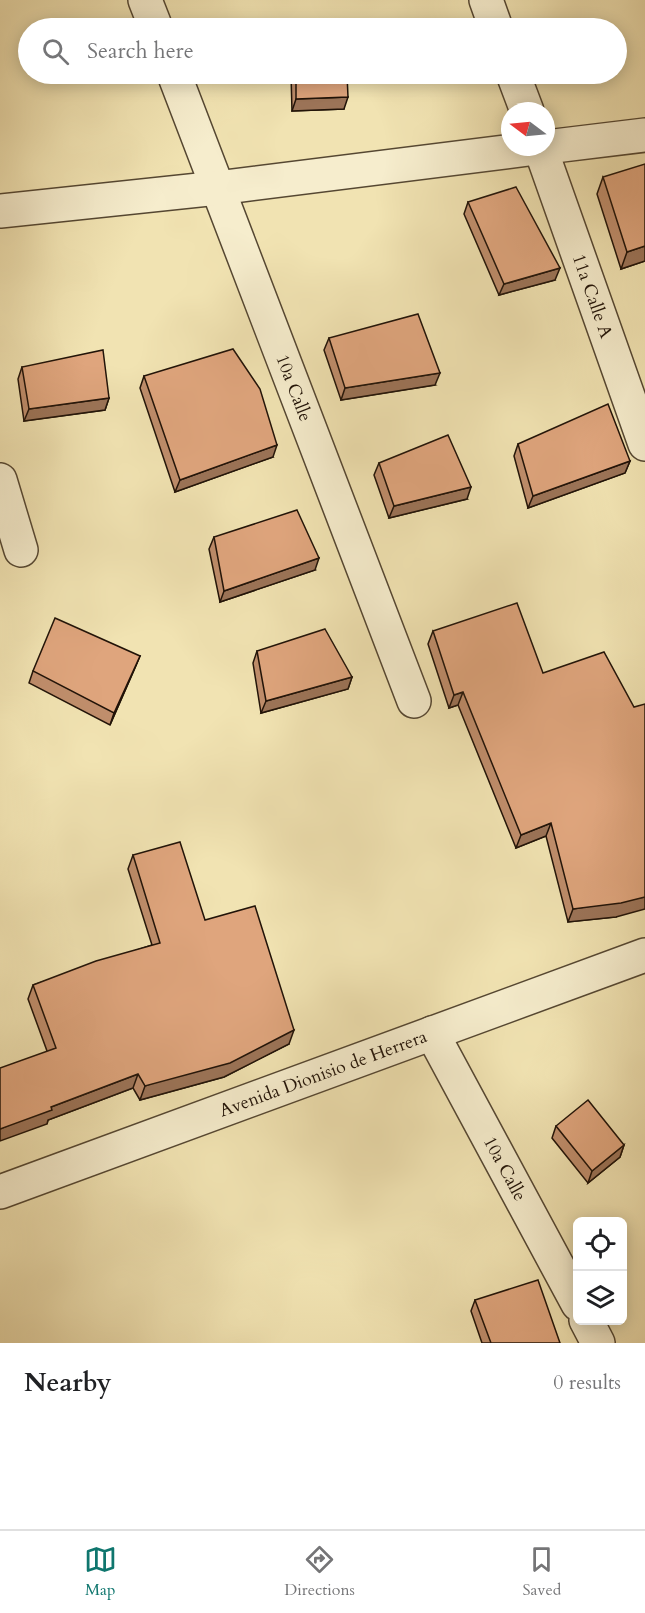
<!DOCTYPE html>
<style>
body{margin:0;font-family:Cardo,serif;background:#f2f2f2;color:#202124}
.controls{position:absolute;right:18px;bottom:18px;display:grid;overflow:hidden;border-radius:9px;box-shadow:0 3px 15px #0003}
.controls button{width:54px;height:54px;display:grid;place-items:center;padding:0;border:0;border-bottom:2px solid #e0e0e0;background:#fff;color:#202124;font:30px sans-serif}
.compass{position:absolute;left:501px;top:102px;width:54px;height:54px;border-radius:50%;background:#fff;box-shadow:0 3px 15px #0003;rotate:286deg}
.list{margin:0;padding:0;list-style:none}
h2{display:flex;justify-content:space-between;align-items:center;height:78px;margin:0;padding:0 24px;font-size:26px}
h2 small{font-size:20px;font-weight:400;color:#757577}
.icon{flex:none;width:33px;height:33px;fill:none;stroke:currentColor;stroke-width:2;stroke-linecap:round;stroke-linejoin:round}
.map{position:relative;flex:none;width:645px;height:1343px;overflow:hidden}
.search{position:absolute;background:#fff;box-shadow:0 3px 15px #0003;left:18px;right:18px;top:18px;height:66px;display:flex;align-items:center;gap:15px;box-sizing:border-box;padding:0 21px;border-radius:33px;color:#757577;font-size:22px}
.sheet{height:186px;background:#fff}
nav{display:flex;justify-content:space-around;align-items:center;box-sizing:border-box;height:84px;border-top:2px solid #e0e0e0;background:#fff;font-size:16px;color:#757577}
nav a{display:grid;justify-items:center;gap:3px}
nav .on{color:#0f766e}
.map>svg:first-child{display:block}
</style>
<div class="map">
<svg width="645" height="1343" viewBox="0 0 645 1343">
<rect width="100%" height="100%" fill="#f1e3b2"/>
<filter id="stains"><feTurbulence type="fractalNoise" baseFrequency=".00333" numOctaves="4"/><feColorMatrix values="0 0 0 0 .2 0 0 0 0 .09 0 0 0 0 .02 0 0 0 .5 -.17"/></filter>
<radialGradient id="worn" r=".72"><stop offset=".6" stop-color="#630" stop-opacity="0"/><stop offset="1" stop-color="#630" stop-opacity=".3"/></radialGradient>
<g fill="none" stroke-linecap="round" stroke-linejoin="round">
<defs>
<g id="minor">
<polyline points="145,0 156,28"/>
<polyline points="486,0 496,28"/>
<path id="s1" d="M174 74 414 701"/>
<polyline points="513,74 527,111"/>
<path id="s2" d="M540 147 645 444"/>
<polyline points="546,147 645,135"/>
<polyline points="0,211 218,188 544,147"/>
<polyline points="0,480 21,550"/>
<path id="s3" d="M432 1033 578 1304"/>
<path id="s4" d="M0 1192 645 955"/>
<polyline points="586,1320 598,1343"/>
</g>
</defs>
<use href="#minor" stroke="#554732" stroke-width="36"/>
<use href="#minor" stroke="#f6edcd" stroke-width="33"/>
</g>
<g fill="#c08e6c" stroke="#211308" stroke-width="1.5">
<polygon points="291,74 347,74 344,109 292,111"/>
<polygon points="603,177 645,261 621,269 597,194"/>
<polygon points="468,202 555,280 499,295 464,214"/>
<polygon points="329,338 435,385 341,400 324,350"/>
<polygon points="22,367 109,398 105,410 24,421 18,379"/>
<polygon points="144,376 273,457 175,492 140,388"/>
<polygon points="518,444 630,461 625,473 528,508 514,456"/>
<polygon points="379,463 467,499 389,518 374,475"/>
<polygon points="214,537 315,570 220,602 209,549"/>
<polygon points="433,631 616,917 568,922 546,836 516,848 458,705 449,708 428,644"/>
<polygon points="257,651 352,677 348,689 261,713 253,663"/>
<polygon points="140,656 110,725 29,683 33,671"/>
<polygon points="133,855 205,920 289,1044 224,1077 140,1100 133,1088 48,1120 47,1124 47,1051 28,999 33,985 152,945 128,869"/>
<polygon points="556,1126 624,1145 620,1157 588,1183 552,1138"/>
<polygon points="475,1300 560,1343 482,1343 471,1311"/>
</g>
<g fill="#9c7458" stroke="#211308" stroke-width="1.5">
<polygon points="348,97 344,109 292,111 296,99"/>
<polygon points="645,246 645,261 621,269 627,252"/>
<polygon points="560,268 555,280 499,295 504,284"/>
<polygon points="440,373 435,385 341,400 345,388"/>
<polygon points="109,398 105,410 24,421 29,409"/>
<polygon points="277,445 273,457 175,492 180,480"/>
<polygon points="630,461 625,473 528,508 533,496"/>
<polygon points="471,487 467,499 389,518 394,506"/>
<polygon points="319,558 315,570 220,602 224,591"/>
<polygon points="140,656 135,668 110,725 114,713"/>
<polygon points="352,677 348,689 261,713 266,701"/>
<polygon points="463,692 458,705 449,708 454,695"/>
<polygon points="551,823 546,836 516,848 521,835"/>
<polygon points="645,897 645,909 616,917 568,922 573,909"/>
<polygon points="294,1030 289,1044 224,1077 140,1100 145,1086"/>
<polygon points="138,1074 133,1088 48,1120 47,1124 0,1141 0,1129 51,1107"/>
<polygon points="624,1145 620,1157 588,1183 592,1171"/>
</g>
<g fill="#dfa57d" stroke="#211308" stroke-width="1.5">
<polygon points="296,74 347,74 348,97 296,99"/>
<polygon points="645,164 645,246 627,252 603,177"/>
<polygon points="516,187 560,268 504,284 468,202"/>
<polygon points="418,314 440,373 345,388 329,338"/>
<polygon points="233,349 260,389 277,445 180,480 144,376"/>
<polygon points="103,350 109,398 29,409 22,367"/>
<polygon points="608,404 630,461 533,496 518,444"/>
<polygon points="448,435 471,487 394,506 379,463"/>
<polygon points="297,510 319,558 224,591 214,537"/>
<polygon points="517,603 543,673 604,652 634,707 645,704 645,897 621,903 573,909 551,823 521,835 463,692 454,695 433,631"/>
<polygon points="55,618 140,656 114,713 33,671"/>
<polygon points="325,629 352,677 266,701 257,651"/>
<polygon points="180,842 205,920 255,906 294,1030 230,1063 145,1086 138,1074 51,1107 52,1110 0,1129 0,1068 56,1048 33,985 96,961 160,943 133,855"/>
<polygon points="588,1100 624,1145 592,1171 556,1126"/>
<polygon points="538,1280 560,1343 491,1343 475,1300"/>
</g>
<g text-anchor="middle" stroke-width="6" stroke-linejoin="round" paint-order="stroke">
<g font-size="18" fill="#211308" stroke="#f6edcd">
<text dy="6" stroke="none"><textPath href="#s2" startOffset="158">11a Calle A</textPath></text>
<text dy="6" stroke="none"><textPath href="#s1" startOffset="336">10a Calle</textPath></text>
<text dy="6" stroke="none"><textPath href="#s4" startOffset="344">Avenida Dionisio de Herrera</textPath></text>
<text dy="6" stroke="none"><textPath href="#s3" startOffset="154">10a Calle</textPath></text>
</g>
</g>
<rect width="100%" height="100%" filter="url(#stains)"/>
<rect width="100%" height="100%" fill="url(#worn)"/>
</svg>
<div class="controls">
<button><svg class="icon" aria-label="locate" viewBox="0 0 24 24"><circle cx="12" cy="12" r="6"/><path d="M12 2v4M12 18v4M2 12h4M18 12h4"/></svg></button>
<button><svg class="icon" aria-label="layers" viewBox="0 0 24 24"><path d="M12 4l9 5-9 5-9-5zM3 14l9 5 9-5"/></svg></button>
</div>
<svg class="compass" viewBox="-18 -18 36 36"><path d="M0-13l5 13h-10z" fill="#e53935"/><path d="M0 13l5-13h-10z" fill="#757577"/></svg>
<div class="search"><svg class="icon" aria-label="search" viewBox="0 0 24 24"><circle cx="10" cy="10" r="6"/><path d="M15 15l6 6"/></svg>Search here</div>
</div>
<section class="sheet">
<h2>Nearby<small>0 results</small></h2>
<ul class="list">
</ul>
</section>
<nav>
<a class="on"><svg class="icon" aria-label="map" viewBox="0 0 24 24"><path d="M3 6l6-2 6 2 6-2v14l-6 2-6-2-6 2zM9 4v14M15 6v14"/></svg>Map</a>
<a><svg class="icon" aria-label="directions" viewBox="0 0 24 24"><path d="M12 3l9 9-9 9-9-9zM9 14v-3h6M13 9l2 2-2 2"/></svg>Directions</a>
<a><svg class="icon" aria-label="saved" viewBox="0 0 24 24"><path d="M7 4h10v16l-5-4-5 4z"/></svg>Saved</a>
</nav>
